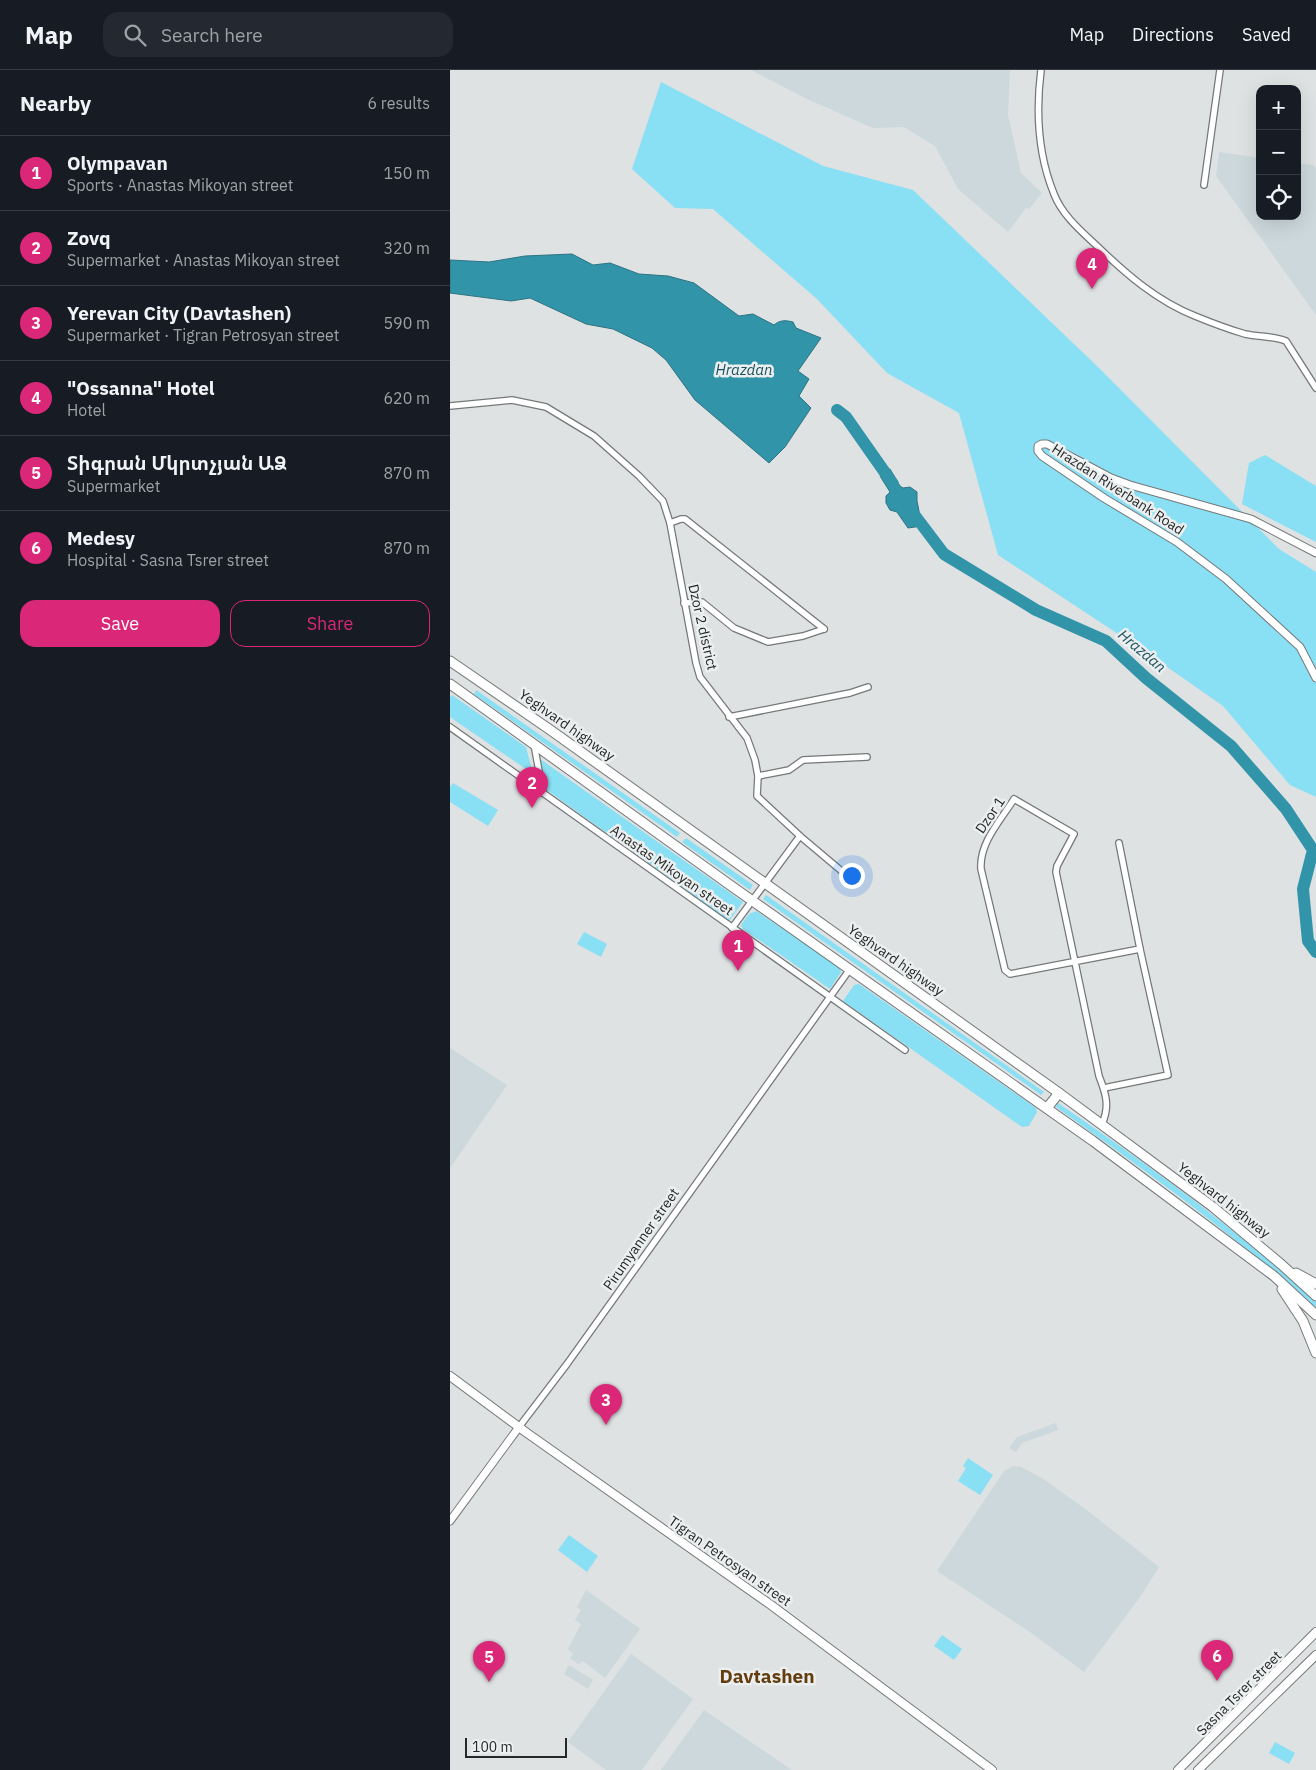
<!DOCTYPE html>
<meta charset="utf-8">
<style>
body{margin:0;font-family:"IBM Plex Sans","Noto Sans Armenian",sans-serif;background:#242831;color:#f1f3f6}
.controls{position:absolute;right:15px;top:15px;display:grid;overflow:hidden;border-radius:10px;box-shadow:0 5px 20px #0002}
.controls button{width:45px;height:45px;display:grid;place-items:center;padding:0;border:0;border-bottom:1px solid #363941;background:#171b24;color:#f1f3f6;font:25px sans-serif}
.scale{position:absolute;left:15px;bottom:12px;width:102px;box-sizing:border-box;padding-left:5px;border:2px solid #262727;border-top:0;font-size:14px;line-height:18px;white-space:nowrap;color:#262727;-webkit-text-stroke:4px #ebeff0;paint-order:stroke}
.you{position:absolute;left:401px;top:805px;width:18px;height:18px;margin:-12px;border:4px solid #fff;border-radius:50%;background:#1a73e8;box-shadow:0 0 0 8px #1a73e833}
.badge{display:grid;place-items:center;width:32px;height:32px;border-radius:50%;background:#db2777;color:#fff;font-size:16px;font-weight:700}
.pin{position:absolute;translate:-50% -41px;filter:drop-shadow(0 1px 2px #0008)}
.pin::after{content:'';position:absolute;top:26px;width:18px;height:15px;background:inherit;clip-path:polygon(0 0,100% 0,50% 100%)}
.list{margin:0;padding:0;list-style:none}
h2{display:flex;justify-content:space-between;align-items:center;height:65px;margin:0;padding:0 20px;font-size:21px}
h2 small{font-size:16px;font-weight:400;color:#9ea1a6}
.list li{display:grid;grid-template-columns:32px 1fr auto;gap:15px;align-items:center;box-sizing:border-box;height:75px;padding:0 20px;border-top:1px solid #363941}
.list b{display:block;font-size:19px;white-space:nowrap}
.list p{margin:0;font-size:16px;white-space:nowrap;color:#9ea1a6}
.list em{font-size:16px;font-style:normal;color:#9ea1a6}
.actions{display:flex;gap:10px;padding:15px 20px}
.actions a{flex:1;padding:11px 0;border:1px solid #db2777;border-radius:15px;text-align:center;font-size:18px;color:#db2777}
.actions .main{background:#db2777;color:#fff}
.icon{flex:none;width:28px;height:28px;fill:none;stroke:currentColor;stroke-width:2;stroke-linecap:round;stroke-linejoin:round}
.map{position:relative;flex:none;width:866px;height:1700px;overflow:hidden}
header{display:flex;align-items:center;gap:30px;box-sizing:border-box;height:70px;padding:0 25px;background:#171b24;border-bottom:1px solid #363941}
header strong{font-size:24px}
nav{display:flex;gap:28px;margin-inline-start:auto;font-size:18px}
.search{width:350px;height:45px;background:#242831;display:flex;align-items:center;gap:12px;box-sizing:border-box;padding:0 18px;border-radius:15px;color:#9ea1a6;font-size:19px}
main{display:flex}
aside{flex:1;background:#171b24}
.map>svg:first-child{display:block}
</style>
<header>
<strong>Map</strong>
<div class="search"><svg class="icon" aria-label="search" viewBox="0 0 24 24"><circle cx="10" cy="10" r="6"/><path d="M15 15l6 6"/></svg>Search here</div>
<nav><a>Map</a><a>Directions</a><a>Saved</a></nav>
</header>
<main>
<aside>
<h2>Nearby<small>6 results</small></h2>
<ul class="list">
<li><span class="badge">1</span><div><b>Olympavan</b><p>Sports · Anastas Mikoyan street</p></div><em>150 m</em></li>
<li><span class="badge">2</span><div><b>Zovq</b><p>Supermarket · Anastas Mikoyan street</p></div><em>320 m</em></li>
<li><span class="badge">3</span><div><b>Yerevan City (Davtashen)</b><p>Supermarket · Tigran Petrosyan street</p></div><em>590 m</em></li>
<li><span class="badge">4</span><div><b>&quot;Ossanna&quot; Hotel</b><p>Hotel</p></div><em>620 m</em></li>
<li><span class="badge">5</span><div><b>Տիգրան Մկրտչյան ԱՁ</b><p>Supermarket</p></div><em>870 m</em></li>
<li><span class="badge">6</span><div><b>Medesy</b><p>Hospital · Sasna Tsrer street</p></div><em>870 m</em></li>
</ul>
<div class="actions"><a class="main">Save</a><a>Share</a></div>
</aside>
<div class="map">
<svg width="866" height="1700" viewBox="0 0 866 1700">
<rect width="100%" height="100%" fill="#dee2e3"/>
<g fill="#ccd8db">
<polygon points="301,0 560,0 558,45 571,103 592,123 579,139 576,138 558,162 508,119 485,76 454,57 423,58 357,29"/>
<polygon points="769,82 810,88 810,146 847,146 847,93 863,95 866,98 866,245 766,106"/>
<polygon points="0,978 57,1015 0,1098"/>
<polygon points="606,1353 608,1360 572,1373 566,1382 559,1378 567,1367"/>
<polygon points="563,1396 571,1397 592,1408 634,1438 709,1497 690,1527 634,1602 580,1562 487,1501 554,1401"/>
<polygon points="136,1520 190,1559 155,1608 133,1591 128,1594 120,1588 123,1584 118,1579 131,1554 125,1550 131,1540 127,1537"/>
<polygon points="181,1584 243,1629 192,1700 156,1700 118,1672"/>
<polygon points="119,1595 143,1610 138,1619 114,1604"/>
<polygon points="254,1640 342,1700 211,1700"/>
</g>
<g fill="#89dff3">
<polygon points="211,12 373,96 463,120 648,297 829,479 866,502 866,727 840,715 773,636 700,585 548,485 509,343 437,303 367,229 263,139 225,138 182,99"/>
<polygon points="815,385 866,416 866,472 792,434 799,393"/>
<polygon points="26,620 230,763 227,767 24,624"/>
<polygon points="2,625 76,677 83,704 0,647 0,627"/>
<polygon points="90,689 293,832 279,851 97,720"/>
<polygon points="3,713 48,740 38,756 0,732 0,717"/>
<polygon points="236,768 303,815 300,820 232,772"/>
<polygon points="316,825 594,1022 591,1025 313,829"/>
<polygon points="306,841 389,897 391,902 380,919 293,859 291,855 299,844"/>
<polygon points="134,862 157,874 151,887 127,874"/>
<polygon points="409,914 586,1038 587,1042 579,1056 572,1057 393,931 404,915"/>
<path d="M608 1033C696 1093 782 1156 862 1228L866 1232V1239C784 1164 696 1101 606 1037Z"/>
<polygon points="518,1388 543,1405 530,1425 508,1411 516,1398 513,1396"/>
<polygon points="119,1465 148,1486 137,1502 108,1480"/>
<polygon points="492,1565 512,1579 504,1590 484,1576"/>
<polygon points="825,1672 845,1683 839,1694 819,1683"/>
</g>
<g fill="#3194a9" stroke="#2e7382">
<path d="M122 184 143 195 160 193 189 204 218 206 244 213 289 246 303 244 324 255C330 250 335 250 343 252L346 258 371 268 348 301 359 309 349 326 361 338 335 377 319 393 245 330 216 290 202 278 163 259 136 254 80 228 61 231 0 223V190L39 192 75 186Z"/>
<polygon points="440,399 450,416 453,418 460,417 467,422 467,431 472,456 458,458 447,442 440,440 436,433 436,426 440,422 430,406 435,401"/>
</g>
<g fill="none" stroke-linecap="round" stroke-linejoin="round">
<g stroke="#3194a9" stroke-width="12">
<polyline points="387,340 396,347 443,414"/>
<polyline points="463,443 494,484 586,540 656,571 696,608 781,676 836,739 863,780 853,819 858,871 866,882"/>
</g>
<defs>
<g id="minor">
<path d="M591 0C586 40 588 85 604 124 612 145 631 161 647 176 676 204 707 231 745 246 762 253 778 259 795 264 809 267 823 266 836 271L866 318"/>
<polyline points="754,115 770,0"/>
<polyline points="0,336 62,330 96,337 144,366 189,406 213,431 220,453 246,593 250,607 297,668 305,690 308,706 307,726 350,766 282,858"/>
<polyline points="220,453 231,449 235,449 374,559"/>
<polyline points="234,533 252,532 284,558 318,572 353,566 374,559"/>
<polyline points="279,647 400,623 418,617"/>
<polyline points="0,657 455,980"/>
<polyline points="84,674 93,723"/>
<polyline points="308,706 339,700 353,690 417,687"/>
<polyline points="350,766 401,809"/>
<polyline points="654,1018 718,1005 690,879"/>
<path d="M652 1054C660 1036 656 1024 649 1006L606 802 607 796 624 764 564 729C551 750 529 773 531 799L555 900 560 904 690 879 669 773"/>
<polyline points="69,1357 117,1294 400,899"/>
</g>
<g id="tertiary">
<polyline points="866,483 801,449 680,415 661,408 597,374 592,374 588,376 588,381 592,386 654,428 727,472 776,509 850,577 866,608"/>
<polyline points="0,1451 69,1357"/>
</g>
<g id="secondary">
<polyline points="0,1306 77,1363 321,1535 542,1700"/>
<polyline points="728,1700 866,1562"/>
<polyline points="748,1700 866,1585"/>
</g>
<g id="primary">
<polyline points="0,591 99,659 609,1023 763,1137 832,1195 866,1226"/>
<polyline points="0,614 280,815 643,1071 824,1206 866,1245"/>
<polyline points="597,1038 609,1023"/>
<polyline points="846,1203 866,1214"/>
<polyline points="832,1219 853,1251 866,1283"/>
</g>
</defs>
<use href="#minor" stroke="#747878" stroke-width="8"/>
<use href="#tertiary" stroke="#747878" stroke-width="9"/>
<use href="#secondary" stroke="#747878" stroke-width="10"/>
<use href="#primary" stroke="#747878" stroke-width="11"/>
<use href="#minor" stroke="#fff" stroke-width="5.5"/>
<use href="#tertiary" stroke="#fff" stroke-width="7"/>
<use href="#secondary" stroke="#fff" stroke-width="8"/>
<use href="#primary" stroke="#fff" stroke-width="9"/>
</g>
<g text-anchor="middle" stroke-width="5" stroke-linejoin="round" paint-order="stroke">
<g font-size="14" fill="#262727" stroke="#ebeff0">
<text transform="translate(668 419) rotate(33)" y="5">Hrazdan Riverbank Road</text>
<text transform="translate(253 557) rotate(77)" y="5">Dzor 2 district</text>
<text transform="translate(117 655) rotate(35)" y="5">Yeghvard highway</text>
<text transform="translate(540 745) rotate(-56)" y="5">Dzor 1</text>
<text transform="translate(222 800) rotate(35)" y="5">Anastas Mikoyan street</text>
<text transform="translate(446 890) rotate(35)" y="5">Yeghvard highway</text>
<text transform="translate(774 1130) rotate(38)" y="5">Yeghvard highway</text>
<text transform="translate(191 1169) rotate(-55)" y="5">Pirumyanner street</text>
<text transform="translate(280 1491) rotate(35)" y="5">Tigran Petrosyan street</text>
<text transform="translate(789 1623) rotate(-45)" y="5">Sasna Tsrer street</text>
</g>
<g font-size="15" font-style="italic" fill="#1b515d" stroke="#ebeff0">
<text x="294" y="305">Hrazdan</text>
<text transform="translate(692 581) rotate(40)" y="5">Hrazdan</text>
</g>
<g font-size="19" font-weight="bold" fill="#643d0f" stroke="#ebeff0">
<text x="317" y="1613">Davtashen</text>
</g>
</g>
</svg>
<div class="controls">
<button>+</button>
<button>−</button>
<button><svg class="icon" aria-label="locate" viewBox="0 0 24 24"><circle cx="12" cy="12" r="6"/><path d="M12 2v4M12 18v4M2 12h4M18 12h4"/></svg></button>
</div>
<div class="scale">100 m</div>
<div class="you"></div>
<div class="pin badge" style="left:288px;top:901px">1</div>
<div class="pin badge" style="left:82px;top:738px">2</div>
<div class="pin badge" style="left:156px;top:1355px">3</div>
<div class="pin badge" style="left:642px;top:219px">4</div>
<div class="pin badge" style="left:39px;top:1612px">5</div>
<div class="pin badge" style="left:767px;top:1611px">6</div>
</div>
</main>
